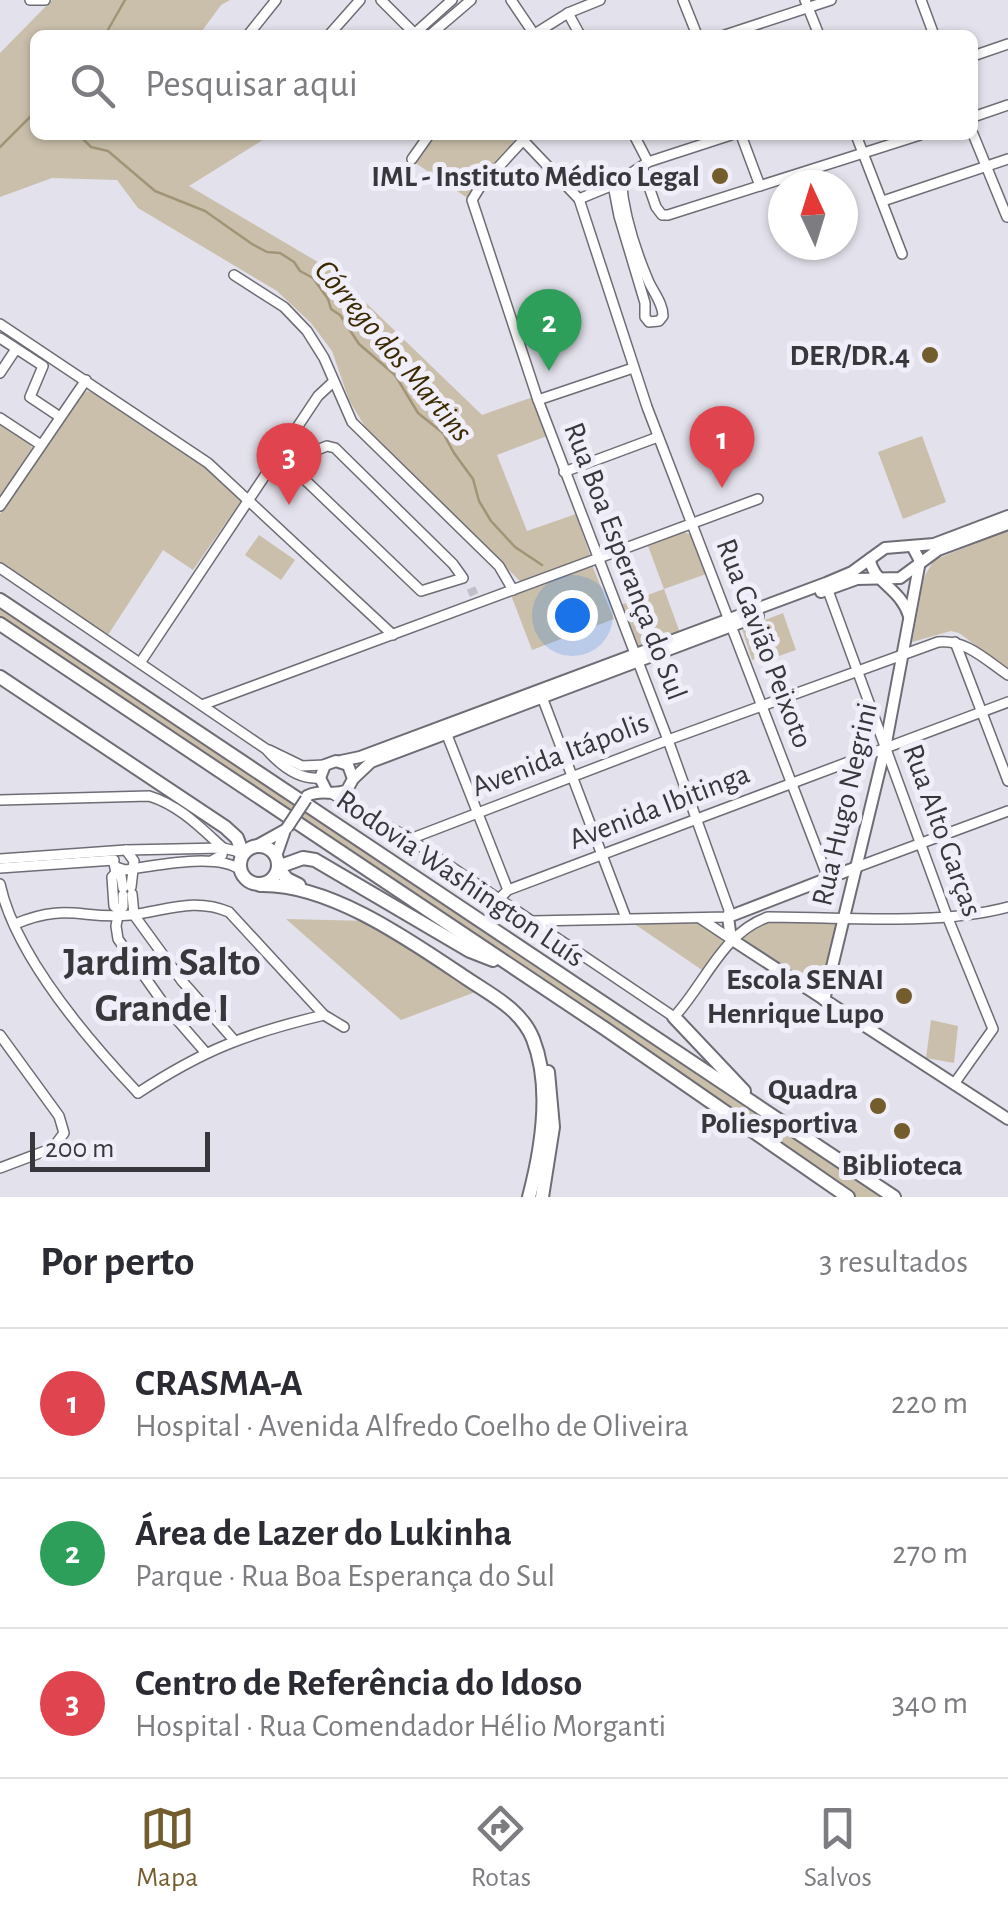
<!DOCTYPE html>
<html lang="pt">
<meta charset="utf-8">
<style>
body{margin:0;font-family:"Alegreya Sans",sans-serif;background:#f7f7f7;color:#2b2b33}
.compass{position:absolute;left:768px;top:170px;width:90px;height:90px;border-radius:50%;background:#fff;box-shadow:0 2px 8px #0004;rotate:356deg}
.scale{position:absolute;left:30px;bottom:25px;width:180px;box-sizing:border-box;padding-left:10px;border:5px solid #38373c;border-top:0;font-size:28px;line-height:35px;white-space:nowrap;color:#38373c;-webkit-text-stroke:8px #f0eef9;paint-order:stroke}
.you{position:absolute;left:572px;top:615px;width:35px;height:35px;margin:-25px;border:8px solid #fff;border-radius:50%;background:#1a73e8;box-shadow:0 0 0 15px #1a73e833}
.badge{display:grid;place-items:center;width:65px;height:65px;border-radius:50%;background:#735d2d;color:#fff;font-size:32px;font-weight:700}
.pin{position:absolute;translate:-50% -82px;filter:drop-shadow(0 2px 5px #0008)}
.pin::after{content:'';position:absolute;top:52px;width:35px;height:30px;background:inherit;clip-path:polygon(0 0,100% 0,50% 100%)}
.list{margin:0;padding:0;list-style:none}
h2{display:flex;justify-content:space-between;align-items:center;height:130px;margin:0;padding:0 40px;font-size:42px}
h2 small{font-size:32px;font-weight:400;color:#7c7c81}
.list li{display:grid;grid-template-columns:65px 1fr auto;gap:30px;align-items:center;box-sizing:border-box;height:150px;padding:0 40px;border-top:2px solid #e1e1e2}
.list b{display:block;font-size:38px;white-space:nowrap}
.list p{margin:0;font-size:32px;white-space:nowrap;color:#7c7c81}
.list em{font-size:32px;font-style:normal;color:#7c7c81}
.icon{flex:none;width:55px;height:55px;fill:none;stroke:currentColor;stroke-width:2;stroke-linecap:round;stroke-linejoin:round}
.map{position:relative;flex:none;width:1008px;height:1197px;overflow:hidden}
.search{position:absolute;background:#fff;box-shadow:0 2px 8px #0004;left:30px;right:30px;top:30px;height:110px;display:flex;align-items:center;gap:25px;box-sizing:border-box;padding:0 35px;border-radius:15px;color:#7c7c81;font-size:38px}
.sheet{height:580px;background:#fff}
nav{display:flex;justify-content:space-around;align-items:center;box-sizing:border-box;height:140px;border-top:2px solid #e1e1e2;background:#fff;font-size:28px;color:#7c7c81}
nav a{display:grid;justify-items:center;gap:5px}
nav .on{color:#735d2d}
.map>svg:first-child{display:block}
</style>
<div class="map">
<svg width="1008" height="1197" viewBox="0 0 1008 1197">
<rect width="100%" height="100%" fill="#e3e1eb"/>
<g fill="#c9bfab">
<polygon points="52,0 230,0 221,5 199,35 35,35 35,135 152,135 154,139 162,135 271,135 189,186 333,271 482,415 533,397 547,436 497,455 527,531 576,514 590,555 521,582 367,430 349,400 332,351 311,323 277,291 138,208 117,180 52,178 0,197 0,53"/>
<polygon points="434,135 513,135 514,141 471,194 466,197 414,162"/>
<polygon points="87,391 96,393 203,465 241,501 193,570 163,550 108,635 0,564 0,514 78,398"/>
<polygon points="0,421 28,440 32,448 0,498"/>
<polygon points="922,436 946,502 903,519 878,452"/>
<polygon points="1008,530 1008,669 959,633 951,631 912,642 924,577 934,560"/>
<polygon points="684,532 691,535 706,574 664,589 680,633 637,648 621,605 664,589 648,546"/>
<polygon points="259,535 295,560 281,580 245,555"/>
<polygon points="592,565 614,619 532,650 511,595"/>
<polygon points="0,604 888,1197 854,1197 0,620"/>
<polygon points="783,613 796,650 779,656 777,651 752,660 742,629"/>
<polygon points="286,919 369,921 478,991 401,1020"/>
<polygon points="772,921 838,923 822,991 738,940 761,922"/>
<polygon points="699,922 723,941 705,972 633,923"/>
<polygon points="931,1020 958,1026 954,1063 926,1058"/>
</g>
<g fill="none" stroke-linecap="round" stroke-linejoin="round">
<g stroke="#a29477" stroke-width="2.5">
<polyline points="105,35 125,0"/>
<polyline points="79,135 91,147 108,151 155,191 205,211 252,244 267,252 280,253 294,262 300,271 313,278 328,299 331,309 340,315 359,344 395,375 418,413 443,433 454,453 473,479 479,501 491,521 515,547 542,565"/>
<polyline points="0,147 35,112"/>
</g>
<polyline stroke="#c1bfc8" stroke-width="9" stroke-dasharray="9 4.5" stroke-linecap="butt" points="471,588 474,595"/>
<defs>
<g id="minor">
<polyline points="30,0 45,0"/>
<polyline points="381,0 416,35"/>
<polyline points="511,0 534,34"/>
<polyline points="683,0 697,35"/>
<polyline points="805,0 819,35"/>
<polyline points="921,0 934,35"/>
<polyline points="568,13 580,35"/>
<polyline points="248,35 276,0"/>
<polyline points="329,35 360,0"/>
<polyline points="413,35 452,0"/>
<polyline points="430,35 471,0"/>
<polyline points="533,35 568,13 600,0"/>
<polyline points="725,35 831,0"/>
<polyline points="973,56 1008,44"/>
<polyline points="973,117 1008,105"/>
<polyline points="973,134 1007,217"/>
<polyline points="528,135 480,187 472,200 538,400 668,740 729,910 728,917 532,921"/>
<polyline points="634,135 648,162"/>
<polyline points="741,135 760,186"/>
<polyline points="856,135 902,254"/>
<polyline points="521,138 579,199 647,407 828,878"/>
<polyline points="412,159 429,135"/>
<polyline points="642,167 656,207 662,215 668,215 920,135"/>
<path d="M613 185 619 216 645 303V317L649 322 659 321 663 316C663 303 653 292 648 280 634 247 624 215 621 180"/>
<polyline points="579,199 613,185 648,162 731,135"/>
<polyline points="883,201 1008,159"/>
<polyline points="234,275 284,307 307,331 324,358 352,422 499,566 513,590"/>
<polyline points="0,324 208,463 393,635"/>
<polyline points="0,338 43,366 30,397 60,417"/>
<polyline points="0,373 16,349"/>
<polyline points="538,400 633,368"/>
<polyline points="0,418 41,445"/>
<polygon points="327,446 335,448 453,564 463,578 421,591 301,476 317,450"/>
<polyline points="564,472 658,437"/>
<polyline points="0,506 86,380"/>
<path d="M0 568 266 749C280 765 298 780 320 778"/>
<polyline points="826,585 947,916 993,1029 954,1084"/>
<polyline points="955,642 1008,781"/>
<polyline points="140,663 318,396 333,382"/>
<polyline points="542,697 626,918"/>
<polyline points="202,705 758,499"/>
<polyline points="445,730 508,890"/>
<polyline points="269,750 302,766 325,765"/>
<path d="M331 793 410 839 674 1017C705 984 722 933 768 917 842 917 937 926 1008 907"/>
<path d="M0 800 149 796C179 805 201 828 223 848L222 855 213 860"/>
<path d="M410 839 668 740 938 642C966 639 987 661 1008 675"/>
<polyline points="126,850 134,861 131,887"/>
<polyline points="0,859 126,850 223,848 236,851 242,856"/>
<polyline points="114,863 116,873 112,877 114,906 119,910"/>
<path d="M116 867 125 870C153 866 218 852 240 870"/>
<polyline points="857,867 1008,811"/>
<polyline points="0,868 114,860"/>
<polyline points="116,873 121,876 123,888"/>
<path d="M0 884C15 955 89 1041 138 1093"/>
<polyline points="132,894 134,915 182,981 233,1039"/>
<polyline points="123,895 123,907 119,910 116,926 118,939 166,1007 206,1053"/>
<polyline points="500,898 508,890 1008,702"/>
<polyline points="701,919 731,939"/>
<path d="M15 924C67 902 83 920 130 915 165 911 194 897 229 912L324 1015 344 1027"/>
<polyline points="0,1035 59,1116 64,1133 53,1148 0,1168"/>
<path d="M138 1093C203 1050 248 1033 324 1015"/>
</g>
<g id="major">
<path d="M870 559C872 582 900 587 909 616"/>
<polyline points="821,592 857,579 900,578 938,550 1008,524"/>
<polyline points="341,761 360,757 826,583 852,572 885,548 934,544 1008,516"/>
<polyline points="353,779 371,762 758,616"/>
<path d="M307 796C322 788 333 797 347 790L353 779 348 765 336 761 325 765 320 778 326 790"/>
<polyline points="256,846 285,830"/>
<polyline points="276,856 284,833"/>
<polyline points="857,867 728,917 731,939 1008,1119"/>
<polyline points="824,1000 885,748 920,561 912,546"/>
</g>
<g id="highway">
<polyline points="0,600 894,1197"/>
<polyline points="0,624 604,1028 848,1197"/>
<polyline points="0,677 225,827 237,838 243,854"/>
<circle cx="259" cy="865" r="19"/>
<polyline points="278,867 303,858 315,860 470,951 493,960"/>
<polyline points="278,868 287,879 299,885"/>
<path d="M260 885C329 883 411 941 466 978 491 995 521 1009 533 1039 552 1087 542 1148 529 1197"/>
<polyline points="674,1017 744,1091"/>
<polyline points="542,1197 553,1127 548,1072"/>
</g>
</defs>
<use href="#minor" stroke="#6e6c75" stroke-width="12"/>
<use href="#major" stroke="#6e6c75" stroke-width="14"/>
<use href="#highway" stroke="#6e6c75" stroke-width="16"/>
<use href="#minor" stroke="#fff" stroke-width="9"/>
<use href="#major" stroke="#fff" stroke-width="10"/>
<use href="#highway" stroke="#fff" stroke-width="12"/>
<defs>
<polyline id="major-bridge" points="287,828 306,799"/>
</defs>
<use href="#major-bridge" stroke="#6e6c75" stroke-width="14" stroke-linecap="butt"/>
<use href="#major-bridge" stroke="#fff" stroke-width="10"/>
</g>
<g fill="#735d2d" stroke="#f0eef9" stroke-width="4">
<circle cx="720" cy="176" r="10"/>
<circle cx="930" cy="355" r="10"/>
<circle cx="904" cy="996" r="10"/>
<circle cx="878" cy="1106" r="10"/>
<circle cx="902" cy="1131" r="10"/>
</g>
<g text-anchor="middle" stroke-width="10" stroke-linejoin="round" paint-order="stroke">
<g font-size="30" font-weight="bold" fill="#38373c" stroke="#f0eef9" text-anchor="end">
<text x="700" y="186">IML - Instituto Médico Legal</text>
<text x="910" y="365">DER/DR.4</text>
<text x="884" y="989">Escola SENAI<tspan x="884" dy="34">Henrique Lupo</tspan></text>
<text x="858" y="1099">Quadra<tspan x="858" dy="34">Poliesportiva</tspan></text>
<text x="902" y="1175" text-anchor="middle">Biblioteca</text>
</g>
<g font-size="30" fill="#38373c" stroke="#f0eef9">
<text transform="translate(626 561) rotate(69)" y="10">Rua Boa Esperança do Sul</text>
<text transform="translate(765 643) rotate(69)" y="10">Rua Gavião Peixoto</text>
<text transform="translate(560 754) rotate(-21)" y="10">Avenida Itápolis</text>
<text transform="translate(844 804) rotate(-77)" y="10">Rua Hugo Negrini</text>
<text transform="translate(659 806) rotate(-21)" y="10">Avenida Ibitinga</text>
<text transform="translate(943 830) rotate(70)" y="10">Rua Alto Garças</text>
<text transform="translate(461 878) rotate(34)" y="10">Rodovia Washington Luís</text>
</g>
<g font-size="32" font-style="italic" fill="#3a2a02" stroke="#f0eef9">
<text transform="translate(394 350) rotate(50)" y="11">Córrego dos Martins</text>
</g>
<g font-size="40" font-weight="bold" fill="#38373c" stroke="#f0eef9">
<text x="162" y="975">Jardim Salto<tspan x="162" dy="46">Grande I</tspan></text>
</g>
</g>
</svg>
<svg class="compass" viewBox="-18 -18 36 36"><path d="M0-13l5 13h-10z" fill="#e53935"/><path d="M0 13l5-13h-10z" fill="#7c7c81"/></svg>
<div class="scale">200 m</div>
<div class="you"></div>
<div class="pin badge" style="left:722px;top:488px;background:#e0444e">1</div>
<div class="pin badge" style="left:549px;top:371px;background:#2e9e5b">2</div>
<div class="pin badge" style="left:289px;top:505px;background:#e0444e">3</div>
<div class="search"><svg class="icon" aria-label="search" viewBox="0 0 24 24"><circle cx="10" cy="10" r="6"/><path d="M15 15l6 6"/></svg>Pesquisar aqui</div>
</div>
<section class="sheet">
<h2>Por perto<small>3 resultados</small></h2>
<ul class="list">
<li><span class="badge" style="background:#e0444e">1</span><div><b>CRASMA-A</b><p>Hospital · Avenida Alfredo Coelho de Oliveira</p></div><em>220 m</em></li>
<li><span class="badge" style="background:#2e9e5b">2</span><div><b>Área de Lazer do Lukinha</b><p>Parque · Rua Boa Esperança do Sul</p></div><em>270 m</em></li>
<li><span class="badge" style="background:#e0444e">3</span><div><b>Centro de Referência do Idoso</b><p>Hospital · Rua Comendador Hélio Morganti</p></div><em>340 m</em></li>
</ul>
</section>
<nav>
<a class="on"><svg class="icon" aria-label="map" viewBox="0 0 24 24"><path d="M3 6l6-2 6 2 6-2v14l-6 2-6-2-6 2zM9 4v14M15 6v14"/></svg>Mapa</a>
<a><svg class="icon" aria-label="directions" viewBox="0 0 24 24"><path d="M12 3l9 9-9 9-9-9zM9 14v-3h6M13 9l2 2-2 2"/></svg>Rotas</a>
<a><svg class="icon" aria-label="saved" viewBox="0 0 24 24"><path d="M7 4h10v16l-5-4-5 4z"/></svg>Salvos</a>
</nav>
